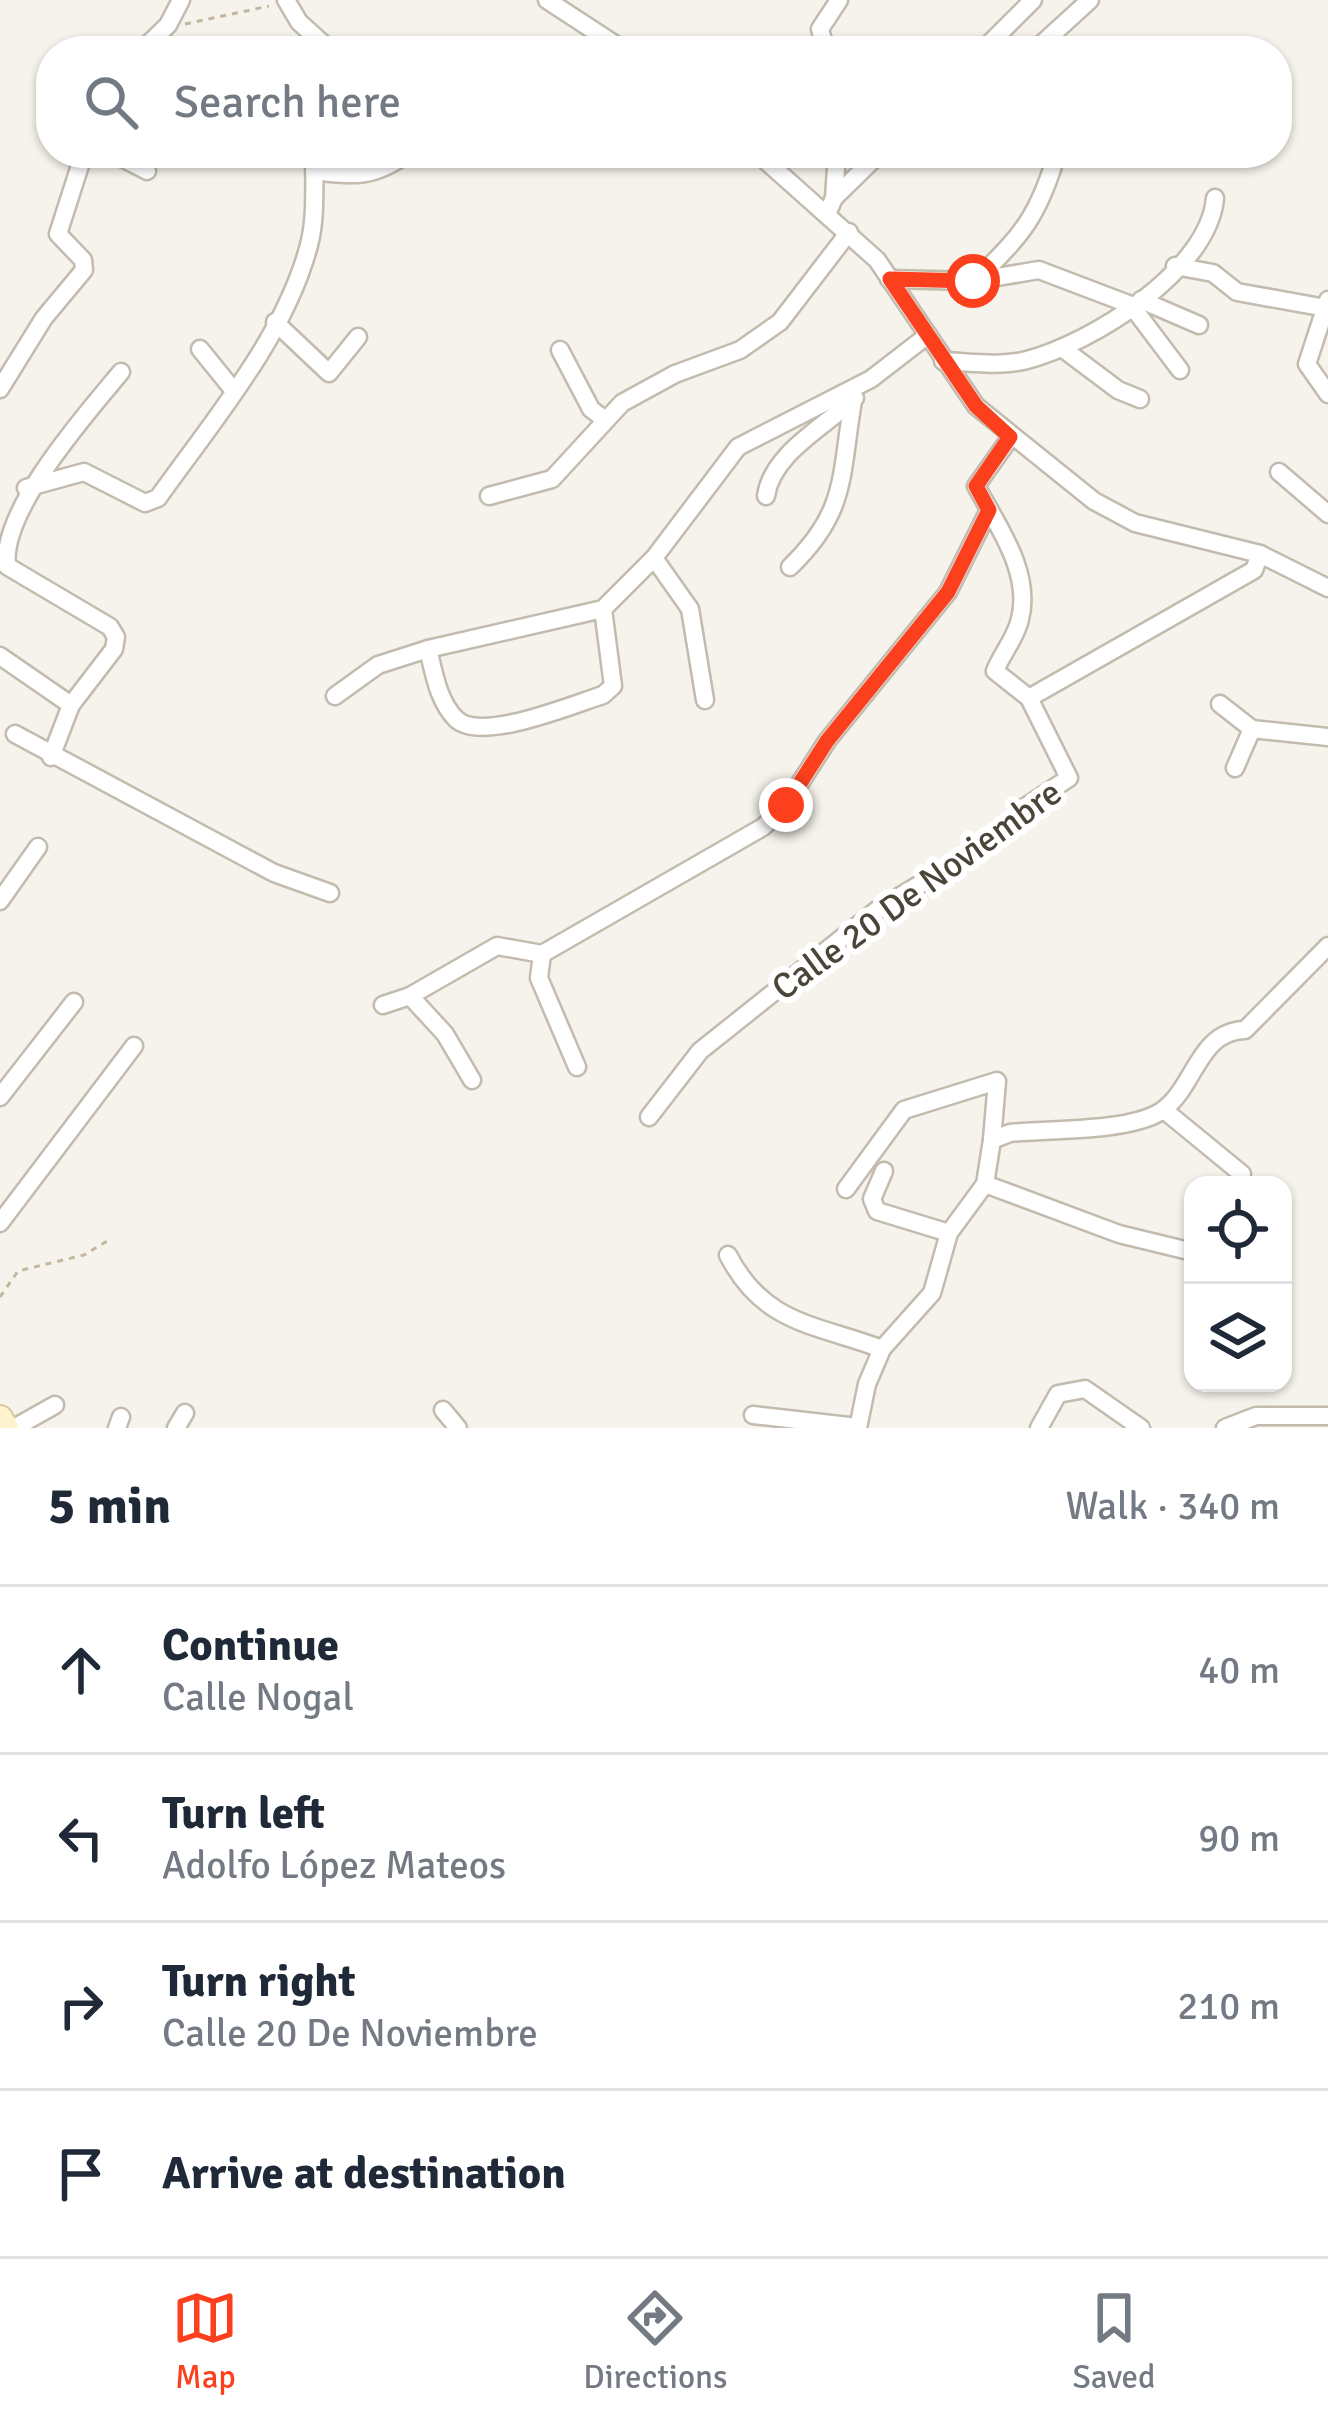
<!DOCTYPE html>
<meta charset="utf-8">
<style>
body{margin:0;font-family:Signika,sans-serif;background:#f6f6f7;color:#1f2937}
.controls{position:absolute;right:36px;bottom:36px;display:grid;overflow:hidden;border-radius:24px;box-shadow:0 3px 9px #0004}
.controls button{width:108px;height:108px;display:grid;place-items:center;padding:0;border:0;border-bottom:3px solid #e0e1e3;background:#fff;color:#1f2937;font:60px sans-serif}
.stop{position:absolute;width:36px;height:36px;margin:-27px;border:9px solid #fc3f1d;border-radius:50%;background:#fff}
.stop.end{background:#fc3f1d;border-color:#fff;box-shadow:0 3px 12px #0008}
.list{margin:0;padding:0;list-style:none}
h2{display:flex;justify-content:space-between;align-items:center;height:156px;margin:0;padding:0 48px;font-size:51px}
h2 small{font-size:39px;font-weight:400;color:#747a83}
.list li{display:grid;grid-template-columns:78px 1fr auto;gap:36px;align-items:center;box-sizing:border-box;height:168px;padding:0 48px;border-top:3px solid #e0e1e3}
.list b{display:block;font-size:45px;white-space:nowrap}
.list p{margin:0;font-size:39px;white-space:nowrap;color:#747a83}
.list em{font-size:39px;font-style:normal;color:#747a83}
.icon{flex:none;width:66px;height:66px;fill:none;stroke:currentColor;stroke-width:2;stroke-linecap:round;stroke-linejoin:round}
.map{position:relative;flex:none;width:1328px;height:1428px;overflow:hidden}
.search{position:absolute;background:#fff;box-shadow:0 3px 9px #0004;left:36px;right:36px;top:36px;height:132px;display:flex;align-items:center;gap:30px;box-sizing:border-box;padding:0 42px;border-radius:48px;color:#747a83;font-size:45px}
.sheet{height:828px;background:#fff}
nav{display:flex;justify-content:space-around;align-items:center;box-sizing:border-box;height:168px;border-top:3px solid #e0e1e3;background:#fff;font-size:33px;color:#747a83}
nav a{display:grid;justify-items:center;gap:6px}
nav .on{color:#fc3f1d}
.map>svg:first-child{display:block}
</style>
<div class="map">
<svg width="1328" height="1428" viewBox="0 0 1328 1428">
<rect width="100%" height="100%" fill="#f6f3ec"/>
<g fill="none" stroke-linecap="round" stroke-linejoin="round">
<defs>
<g id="street">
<polyline points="286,0 299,22 331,51"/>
<polyline points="547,0 625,51"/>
<polyline points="141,51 168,25 181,0"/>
<polyline points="826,51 820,29 839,0"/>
<polyline points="982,51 1033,0"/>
<polyline points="1034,51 1090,0"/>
<polyline points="112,153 147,171"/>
<polyline points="757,153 877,260 976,406 1094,501 1135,523 1260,554 1328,588"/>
<path d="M314 171C355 176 374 178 408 153"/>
<polyline points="834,198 837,153"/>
<polyline points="828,212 834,198 880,153"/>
<polyline points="1175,266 1213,273 1237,292 1326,308"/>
<polyline points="889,279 973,281 1039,270 1131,305 1180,370"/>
<path d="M974 281C1021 238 1039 215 1057 153"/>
<polyline points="1141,300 1199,325"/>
<polyline points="1328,300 1307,364 1328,394"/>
<polyline points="275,322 329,373 358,337"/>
<polyline points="1062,348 1118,390 1140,399"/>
<polyline points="200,349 234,391"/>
<polyline points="560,350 591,409 604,419"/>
<path d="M943 361C970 362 1001 367 1027 360 1092 343 1209 270 1215 198"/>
<polyline points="0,389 44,318 84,270 83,260 58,234 84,153"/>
<polyline points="1279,472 1328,514"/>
<path d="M26 488 84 472 145 503 158 498C212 422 285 337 309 245 317 214 313 184 315 153"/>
<polyline points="489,496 552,479 622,403 675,374 740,350 780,322 849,232"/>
<path d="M766 496C772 453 826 426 855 398"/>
<polyline points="654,558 690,609 705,700"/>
<path d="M790 567C848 511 840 476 853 401"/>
<path d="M428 649C434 673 438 701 456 719 481 743 571 705 603 695L613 686 603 609"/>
<polyline points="0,656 71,705"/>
<polyline points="335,696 378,665 428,649 603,609 654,558 738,447 871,379 928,335"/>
<polyline points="1029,698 1254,570 1260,554"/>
<polyline points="1220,704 1252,729"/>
<polyline points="15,734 274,873 330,893"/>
<path d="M51 757 71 705 114 649 116 637 110 627 7 566C0 511 86 414 121 372"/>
<polyline points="1235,768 1252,729 1328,737"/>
<polyline points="0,901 38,847"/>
<polyline points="542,954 539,978 577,1067"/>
<polyline points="410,996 445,1034 472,1080"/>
<polyline points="383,1005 410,996 497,946 542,954 763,827 786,805 827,741 948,592 989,510"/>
<polyline points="0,1097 74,1002"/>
<polyline points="1164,1110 1242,1174"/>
<path d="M649 1117 700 1051 877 910 995 839 1022 809 1069 778 1029 698 995 671C1002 653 1016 638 1020 619 1032 572 997 525 976 486L1010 438"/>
<polyline points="884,1171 872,1199 877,1211 949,1233"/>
<polyline points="985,1184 1119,1234 1193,1252"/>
<polyline points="846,1189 904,1110 997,1081 992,1140"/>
<polyline points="0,1223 134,1046"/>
<path d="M728 1255C764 1325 816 1324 882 1349"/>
<polyline points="443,1410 458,1428"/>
<polyline points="753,1415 858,1427"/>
<polyline points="14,1428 55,1405"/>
<polyline points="117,1428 121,1417"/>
<polyline points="176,1428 185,1413"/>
<path d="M858 1428 867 1384 882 1349 932 1293 949 1233 985 1184 992 1140 1010 1133C1049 1129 1127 1132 1160 1112 1195 1090 1197 1031 1245 1030L1328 946"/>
<polyline points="1039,1428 1058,1394 1085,1389 1141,1428"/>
<polyline points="1225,1428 1256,1416 1328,1416"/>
</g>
<polyline id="secondary" points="0,1418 6,1428"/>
</defs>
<use href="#street" stroke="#c2bbae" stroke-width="21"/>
<use href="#secondary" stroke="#d6c79b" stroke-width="28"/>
<g stroke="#c4b79f" stroke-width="3" stroke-dasharray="6 6" stroke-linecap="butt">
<polyline points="185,24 269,6"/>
<polyline points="0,1297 18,1271 84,1255 109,1240"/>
</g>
<use href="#street" stroke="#fff" stroke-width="16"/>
<use href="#secondary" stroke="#fff3cd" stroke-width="24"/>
</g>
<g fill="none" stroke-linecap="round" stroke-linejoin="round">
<polyline stroke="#fc3f1d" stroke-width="15" points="786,805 827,741 948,592 989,510 976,486 1010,437 976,406 890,279 973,281"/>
</g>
<g text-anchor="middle" stroke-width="12" stroke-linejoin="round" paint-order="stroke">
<g font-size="36" fill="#4b4439" stroke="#fff">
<text transform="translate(916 889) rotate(-36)" y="13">Calle 20 De Noviembre</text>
</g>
</g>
</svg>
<div class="controls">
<button><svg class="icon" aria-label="locate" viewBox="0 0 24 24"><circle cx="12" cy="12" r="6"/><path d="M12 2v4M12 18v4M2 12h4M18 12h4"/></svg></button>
<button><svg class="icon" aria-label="layers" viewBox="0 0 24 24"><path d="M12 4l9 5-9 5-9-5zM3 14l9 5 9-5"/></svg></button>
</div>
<div class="stop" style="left:973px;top:281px"></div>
<div class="stop end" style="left:786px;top:805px"></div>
<div class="search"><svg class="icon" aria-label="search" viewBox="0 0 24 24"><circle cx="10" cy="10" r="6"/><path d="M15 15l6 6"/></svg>Search here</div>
</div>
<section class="sheet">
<h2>5 min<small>Walk · 340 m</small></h2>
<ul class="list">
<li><svg class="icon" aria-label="ahead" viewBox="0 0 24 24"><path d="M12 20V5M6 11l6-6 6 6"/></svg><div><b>Continue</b><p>Calle Nogal</p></div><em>40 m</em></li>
<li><svg class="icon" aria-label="left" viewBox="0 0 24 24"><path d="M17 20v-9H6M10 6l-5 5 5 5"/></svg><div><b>Turn left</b><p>Adolfo López Mateos</p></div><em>90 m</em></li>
<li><svg class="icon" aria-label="right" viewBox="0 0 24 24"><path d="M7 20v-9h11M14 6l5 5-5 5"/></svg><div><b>Turn right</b><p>Calle 20 De Noviembre</p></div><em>210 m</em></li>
<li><svg class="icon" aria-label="arrive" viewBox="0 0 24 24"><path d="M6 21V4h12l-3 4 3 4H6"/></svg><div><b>Arrive at destination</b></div></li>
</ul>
</section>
<nav>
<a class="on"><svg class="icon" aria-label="map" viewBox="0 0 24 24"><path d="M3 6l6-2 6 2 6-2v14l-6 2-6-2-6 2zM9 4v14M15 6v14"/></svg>Map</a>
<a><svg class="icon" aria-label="directions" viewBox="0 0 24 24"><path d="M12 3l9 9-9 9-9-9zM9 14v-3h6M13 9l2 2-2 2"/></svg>Directions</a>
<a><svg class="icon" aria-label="saved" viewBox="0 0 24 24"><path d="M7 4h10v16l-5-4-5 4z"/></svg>Saved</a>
</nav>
